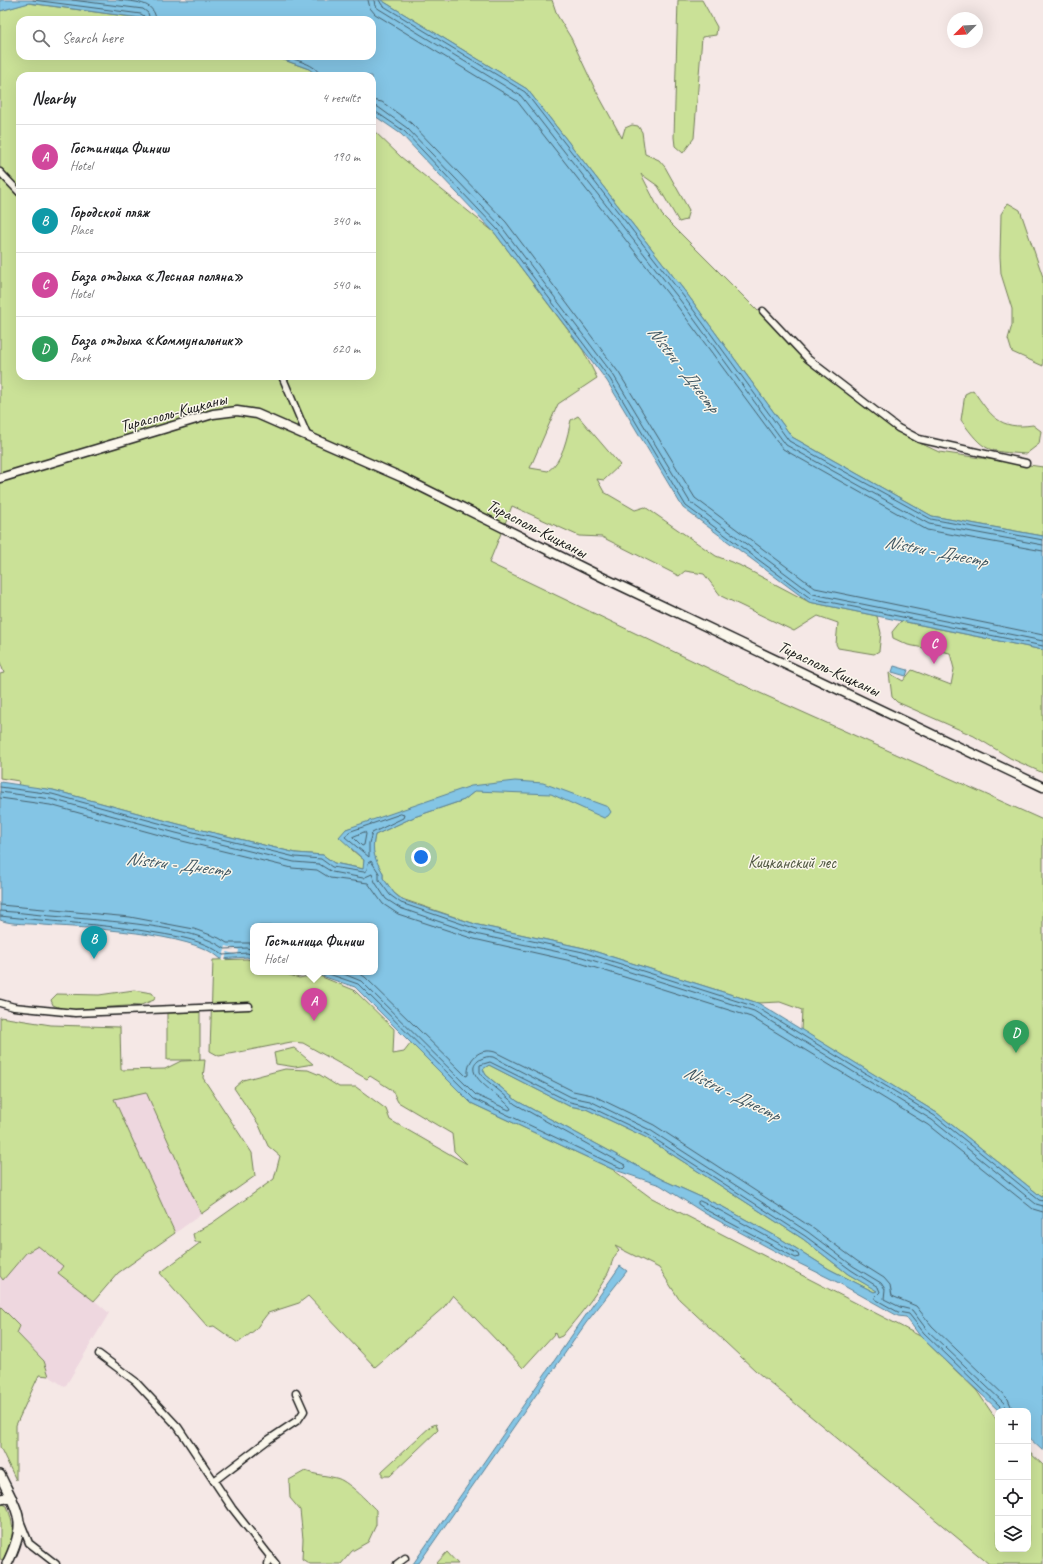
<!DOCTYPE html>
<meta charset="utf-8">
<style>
body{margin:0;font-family:Caveat,sans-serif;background:#f6f6f6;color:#202124}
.controls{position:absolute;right:12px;bottom:12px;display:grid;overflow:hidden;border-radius:8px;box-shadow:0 4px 16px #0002}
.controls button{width:36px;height:36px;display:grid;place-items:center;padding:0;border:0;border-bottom:1px solid #e0e0e0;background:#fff;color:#202124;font:20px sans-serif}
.compass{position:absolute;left:947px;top:12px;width:36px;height:36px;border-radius:50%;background:#fff;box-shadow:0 4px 16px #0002;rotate:246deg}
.you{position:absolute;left:421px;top:857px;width:14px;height:14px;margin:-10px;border:3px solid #fff;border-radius:50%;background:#1a73e8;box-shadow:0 0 0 6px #1a73e833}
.badge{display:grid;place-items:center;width:26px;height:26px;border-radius:50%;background:#1a73e8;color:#fff;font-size:13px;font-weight:700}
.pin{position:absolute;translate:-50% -33px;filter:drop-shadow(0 1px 2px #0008)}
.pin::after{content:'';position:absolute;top:21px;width:14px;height:12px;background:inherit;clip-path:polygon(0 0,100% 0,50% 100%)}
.popup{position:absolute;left:250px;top:923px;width:128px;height:52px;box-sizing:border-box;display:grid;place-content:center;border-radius:8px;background:#fff;filter:drop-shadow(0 1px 3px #0005);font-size:13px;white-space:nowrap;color:#757577}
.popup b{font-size:15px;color:#202124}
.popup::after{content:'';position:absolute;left:50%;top:100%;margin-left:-8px;border:8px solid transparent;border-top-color:#fff}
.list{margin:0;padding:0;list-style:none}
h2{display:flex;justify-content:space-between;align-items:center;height:52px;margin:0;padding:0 16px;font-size:17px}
h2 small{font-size:13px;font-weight:400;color:#757577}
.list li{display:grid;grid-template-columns:26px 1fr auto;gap:12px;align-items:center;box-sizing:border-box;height:64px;padding:0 16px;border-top:1px solid #e0e0e0}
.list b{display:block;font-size:15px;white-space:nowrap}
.list p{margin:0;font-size:13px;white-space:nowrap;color:#757577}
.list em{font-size:13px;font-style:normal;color:#757577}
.icon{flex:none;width:22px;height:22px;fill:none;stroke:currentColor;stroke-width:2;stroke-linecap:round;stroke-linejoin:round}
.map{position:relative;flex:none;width:1043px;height:1564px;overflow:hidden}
.search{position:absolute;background:#fff;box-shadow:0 4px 16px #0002;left:16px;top:16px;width:360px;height:44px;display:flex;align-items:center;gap:10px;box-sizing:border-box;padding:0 14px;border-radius:12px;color:#757577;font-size:15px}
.panel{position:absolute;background:#fff;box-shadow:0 4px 16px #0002;left:16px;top:72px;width:360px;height:308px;border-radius:12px}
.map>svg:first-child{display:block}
</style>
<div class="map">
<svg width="1043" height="1564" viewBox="0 0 1043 1564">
<rect width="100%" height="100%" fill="#f5e8e6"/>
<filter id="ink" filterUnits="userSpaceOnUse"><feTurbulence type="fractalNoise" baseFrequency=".025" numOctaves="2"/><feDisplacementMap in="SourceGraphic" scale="8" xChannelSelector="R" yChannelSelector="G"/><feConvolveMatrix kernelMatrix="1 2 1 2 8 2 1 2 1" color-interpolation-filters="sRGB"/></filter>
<g filter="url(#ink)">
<polygon fill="#eed7df" points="203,1078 252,1153 255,1176 119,1273 94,1300 109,1313 65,1387 49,1376 44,1361 17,1333 20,1326 0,1306 0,1092"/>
<g fill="#cae197" stroke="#737e5a">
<polygon points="381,0 552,0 557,15 571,38 594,87 622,138 625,128 632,125 638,126 642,132 645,154 659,160 665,167 689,210 686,220 679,222 658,186 641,174 662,215 803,356 905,436 939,452 1043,467 1043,536 932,516 792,437 687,294 527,89"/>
<polygon points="678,0 702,0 717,27 716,35 702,37 694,138 683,153 675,146 674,137"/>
<path d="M28 3 155 20H20V56H273L309 69 318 76H20V376H372V129L401 157 494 232 583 350 597 378 558 404 530 468 548 471C563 461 567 437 571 420L578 416 620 465 604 480 597 479 604 492 635 510 645 507 716 556 739 565 809 602 877 616 881 633 879 651 874 654 838 648 836 644 838 623 818 616 794 631 721 596 704 574 685 571 679 576 602 537 579 536 512 506 489 563 760 693 1043 820V1198L937 1113 801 1030 802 1010 780 1002 758 1003 584 948 478 925 402 899 394 893 383 878V873C374 859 371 852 375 835L414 817 464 800 475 791 346 829 352 850 364 860V869L334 863 323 855 296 853 178 824 53 790 18 786 19 781 0 778V674L4 673 0 662V11Z"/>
<polygon points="1008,203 1020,210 1043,277 1043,366 1012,352 1008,339 1012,325 1012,309 1001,274 1000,256 1001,214"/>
<path d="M973 390C991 416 999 430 1033 425L1041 431 1039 444 1026 454C987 451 985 453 961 420L965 394Z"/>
<polygon points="901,621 1043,650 1043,773 1010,758 974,736 897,702 892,697 889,673 903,681 912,670 951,685 954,669 950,653 908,645 893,638 892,632"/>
<path d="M247 959 253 961V972H280L299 978 317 975 354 990 394 1029 393 1054 404 1052 411 1043 471 1103 612 1169 650 1197 920 1336 977 1391 998 1422V1549H1028V1451L1043 1465V1564H989L756 1371 679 1299 659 1268 615 1246 619 1251C611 1258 612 1267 607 1275 595 1297 578 1317 562 1336L557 1338 555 1333 523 1368 453 1295 444 1307 375 1367 308 1296 299 1303 268 1313 255 1330 238 1343 214 1326 208 1327 160 1273 201 1242H195L193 1234 212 1223 274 1179 280 1156 268 1146 259 1125 234 1088 243 1080 285 1069 308 1070 320 1075 339 1087H356L386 1109 390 1120 467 1164 454 1151 452 1134 398 1102 392 1090 370 1076 367 1079 303 1043 291 1042 219 1056 210 1051 213 960Z"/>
<polygon points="134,990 152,993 155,997 154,1000 141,1005 65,1010 53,1005 51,1000 57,994 99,995"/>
<polygon points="200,1012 200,1060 167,1060 167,1013"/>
<polygon points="0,1017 51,1025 120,1027 121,1070 165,1069 181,1061 205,1060 203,1078 252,1153 255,1176 201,1214 146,1092 114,1099 175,1233 118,1273 94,1301 58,1273 63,1266 38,1246 26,1253 3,1280 0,1276"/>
<polygon points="294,1048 313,1064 295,1067 276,1064 274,1053"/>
<polygon points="489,1065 569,1106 586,1109 645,1137 803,1239 848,1274 878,1291 874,1292 829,1269 781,1239 723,1207 663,1180 517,1101 486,1075 482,1069"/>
<polygon points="0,1306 20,1326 17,1333 44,1361 49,1376 39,1375 16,1425 16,1480 0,1447"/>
<polygon points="436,1424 438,1430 390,1476 382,1476 382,1471 431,1426"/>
<path d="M305 1471C315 1475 325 1475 336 1478 347 1480 367 1501 376 1510V1525L368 1542 352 1551 341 1564H310L302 1559 303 1539 300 1510 290 1498 289 1480Z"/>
<path d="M3 1504 7 1506C13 1522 15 1532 8 1549 6 1553 5 1557 2 1560L0 1559V1506Z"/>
<polygon points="447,1552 458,1564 436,1564"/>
</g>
<g fill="#84c5e5" stroke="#5a8195" fill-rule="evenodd">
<polygon points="0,0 381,0 527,89 687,294 792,437 932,516 1043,536 1043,650 809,602 683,508 607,381 494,232 401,134 372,114 372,76 318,76 309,69 273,56 372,56 372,20 155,20 29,3 0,11"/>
<polygon points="894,666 908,670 906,676 892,672"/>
<path d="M515 781 543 783 608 807 611 812 608 816 604 818 551 794 475 791 464 800 414 817 375 835C371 852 375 859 383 873V878L394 893 402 900 478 925 584 948 758 1003 937 1113 1043 1198V1451L1028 1437V1411H999L920 1336 906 1317 898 1316 837 1282 788 1258 706 1214 660 1185 612 1169 471 1103 355 987 316 974 299 976 284 972H375V926H253V960L247 957 221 959C193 932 83 928 43 925 30 923 12 925 0 920V782L53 790 178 824 296 853 323 855 334 863 363 869 364 860 339 837 346 829 471 786ZM489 1065 569 1106 586 1109 645 1137 803 1239 848 1274 877 1291 874 1292 829 1269 781 1239 723 1207 663 1180 517 1101 486 1075 483 1069Z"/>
<polygon points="620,1266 627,1271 586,1323 419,1563 413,1564"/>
</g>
<polygon fill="#f5e8e6" points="226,946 239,950 238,955 227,952 225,961 222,961"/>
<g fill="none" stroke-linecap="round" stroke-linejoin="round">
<g stroke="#46606c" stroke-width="1">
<polyline points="33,0 141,14 144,16 145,20"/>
<polyline points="72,0 143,9 148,13 150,20"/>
<path d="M119 0C134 2 155 1 156 20"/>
<polyline points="368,0 370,8 375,14 517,101 675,303 783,449 927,530 1043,551"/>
<polyline points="374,0 375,6 379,9 521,96 680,300 786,445 929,524 1043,545"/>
<polyline points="379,0 382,5 525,92 684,297 789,441 931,519 1043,540"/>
<path d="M284 56C294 60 318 64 320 76"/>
<polyline points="372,100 382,102 411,123 506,222 619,373 695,498 815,588 1043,635"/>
<polyline points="372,106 378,107 407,128 501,226 614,376 690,502 813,594 1043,641"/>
<polyline points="372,111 376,112 404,131 497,229 610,379 686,506 810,598 1043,646"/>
<polyline points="0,787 52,794 177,828 295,857 321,859 332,867 364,872 367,870 368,863 371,861 379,873 379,880 390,895 401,903 477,929 583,952 756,1007 935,1116 1039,1200 1043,1201"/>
<polyline points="0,792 51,799 176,833 294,862 319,864 332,872 363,878 372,874 375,882 386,899 400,908 475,934 582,957 754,1011 932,1120 1036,1204 1043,1206"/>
<polyline points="0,798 50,805 174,839 292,868 317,870 330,878 368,883 383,904 398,914 474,939 580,963 751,1017 928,1125 1033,1209 1043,1212"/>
<polygon points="401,814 404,815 403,818 372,833 369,843 369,857 345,837 349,832"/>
<polygon points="365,832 366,834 364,845 362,846 353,837"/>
<polyline points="0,905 130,917 194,929 219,938 227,943 253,943"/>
<path d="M0 911C21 912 43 916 64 917 104 921 194 925 225 949L247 948 253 950"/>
<path d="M0 916C52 922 105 924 157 933 180 937 204 940 223 955L247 953 253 955"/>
<polyline points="323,972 358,984 474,1099 614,1165 624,1169 626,1167 625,1165 515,1104 484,1078 480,1072 480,1065 490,1062 570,1102 588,1106 647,1134 805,1236 851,1270 878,1287 880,1292 875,1297 875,1299 898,1312 909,1314 924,1333 1001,1407 1002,1411"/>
<path d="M339 972 361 981 476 1095 509 1110 511 1109C507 1098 455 1074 481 1059 485 1057 488 1056 493 1057L571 1097 590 1101 650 1130 808 1232 853 1266 881 1283 885 1289 884 1299 900 1307 912 1310 927 1330 1004 1403 1007 1411"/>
<path d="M357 972 365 977 466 1076 468 1075C467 1060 479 1047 495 1052L573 1091 592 1095 654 1125 811 1227 857 1261 884 1278 890 1285 892 1296 916 1306 932 1326 1008 1399 1013 1411"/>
<polygon points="700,1201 721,1211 798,1254 799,1257 796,1258 790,1255 708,1211 698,1204 698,1202"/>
</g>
<defs>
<g id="minor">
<polyline points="0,172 20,193"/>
<polyline points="763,311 808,359 898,428 919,439 1026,463"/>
<polyline points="282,376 307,435"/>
<polyline points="0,1003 14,1007 75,1013 249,1006"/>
<polyline points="99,1354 135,1381 178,1427 232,1508 276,1564"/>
<polyline points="214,1481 268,1440 298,1420 304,1411 296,1393"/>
<polyline points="21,1523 29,1543 56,1564"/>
<polyline points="268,1564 270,1556"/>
<polyline points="397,1564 405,1558"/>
</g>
<polyline id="tertiary" points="0,478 213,414 237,411 257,414 401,477 602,577 1043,787"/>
<g id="secondary">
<path d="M0 1475C19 1515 28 1521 7 1564"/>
<polyline points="0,1499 7,1498 12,1499"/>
</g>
</defs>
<use href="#minor" stroke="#1c1c1c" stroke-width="9"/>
<use href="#tertiary" stroke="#1c1c1c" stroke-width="11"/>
<use href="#secondary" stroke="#1c1c1c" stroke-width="12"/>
<use href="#minor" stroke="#fbf7ec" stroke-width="6"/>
<use href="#tertiary" stroke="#fbf7ec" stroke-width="8"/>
<use href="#secondary" stroke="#fbf7ec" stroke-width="9"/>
</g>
</g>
<g text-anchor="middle" stroke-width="3" stroke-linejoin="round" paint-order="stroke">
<g font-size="17" fill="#1c1c1c" stroke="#fbf7ec">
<text transform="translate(173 412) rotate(-15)" y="6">Тирасполь-Кицканы</text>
<text transform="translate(537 528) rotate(27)" y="6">Тирасполь-Кицканы</text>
<text transform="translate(829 668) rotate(25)" y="6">Тирасполь-Кицканы</text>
</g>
<g font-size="17" fill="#505741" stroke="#fbf7ec">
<text x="792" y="868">Кицканский лес</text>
</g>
<g font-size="18" font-style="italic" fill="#405762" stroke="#fbf7ec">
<text transform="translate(684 369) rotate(52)" y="6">Nistru - Днестр</text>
<text transform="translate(936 551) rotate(11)" y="6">Nistru - Днестр</text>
<text transform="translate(178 864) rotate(7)" y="6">Nistru - Днестр</text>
<text transform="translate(732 1093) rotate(26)" y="6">Nistru - Днестр</text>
</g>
</g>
</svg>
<div class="controls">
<button>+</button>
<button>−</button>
<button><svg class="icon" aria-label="locate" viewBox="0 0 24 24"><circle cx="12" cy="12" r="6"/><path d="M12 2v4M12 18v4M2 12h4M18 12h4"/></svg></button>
<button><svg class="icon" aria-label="layers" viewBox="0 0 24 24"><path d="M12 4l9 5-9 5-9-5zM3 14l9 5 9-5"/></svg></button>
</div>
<svg class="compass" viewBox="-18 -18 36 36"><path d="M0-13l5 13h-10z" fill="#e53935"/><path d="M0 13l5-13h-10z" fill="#757577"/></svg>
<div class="you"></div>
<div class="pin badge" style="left:314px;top:1021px;background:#d1479c">A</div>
<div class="popup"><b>Гостиница Финиш</b>Hotel</div>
<div class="pin badge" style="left:94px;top:959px;background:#0f9aa8">B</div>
<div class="pin badge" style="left:934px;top:664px;background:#d1479c">C</div>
<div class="pin badge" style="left:1016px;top:1053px;background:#2e9e5b">D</div>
<div class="search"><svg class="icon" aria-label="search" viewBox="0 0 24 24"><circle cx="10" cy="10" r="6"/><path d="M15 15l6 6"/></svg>Search here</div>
<section class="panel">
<h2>Nearby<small>4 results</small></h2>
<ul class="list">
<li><span class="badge" style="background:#d1479c">A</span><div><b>Гостиница Финиш</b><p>Hotel</p></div><em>190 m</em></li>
<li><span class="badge" style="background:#0f9aa8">B</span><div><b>Городской пляж</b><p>Place</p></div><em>340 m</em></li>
<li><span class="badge" style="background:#d1479c">C</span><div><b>База отдыха «Лесная поляна»</b><p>Hotel</p></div><em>540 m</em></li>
<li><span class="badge" style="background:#2e9e5b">D</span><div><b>База отдыха «Коммунальник»</b><p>Park</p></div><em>620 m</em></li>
</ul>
</section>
</div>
